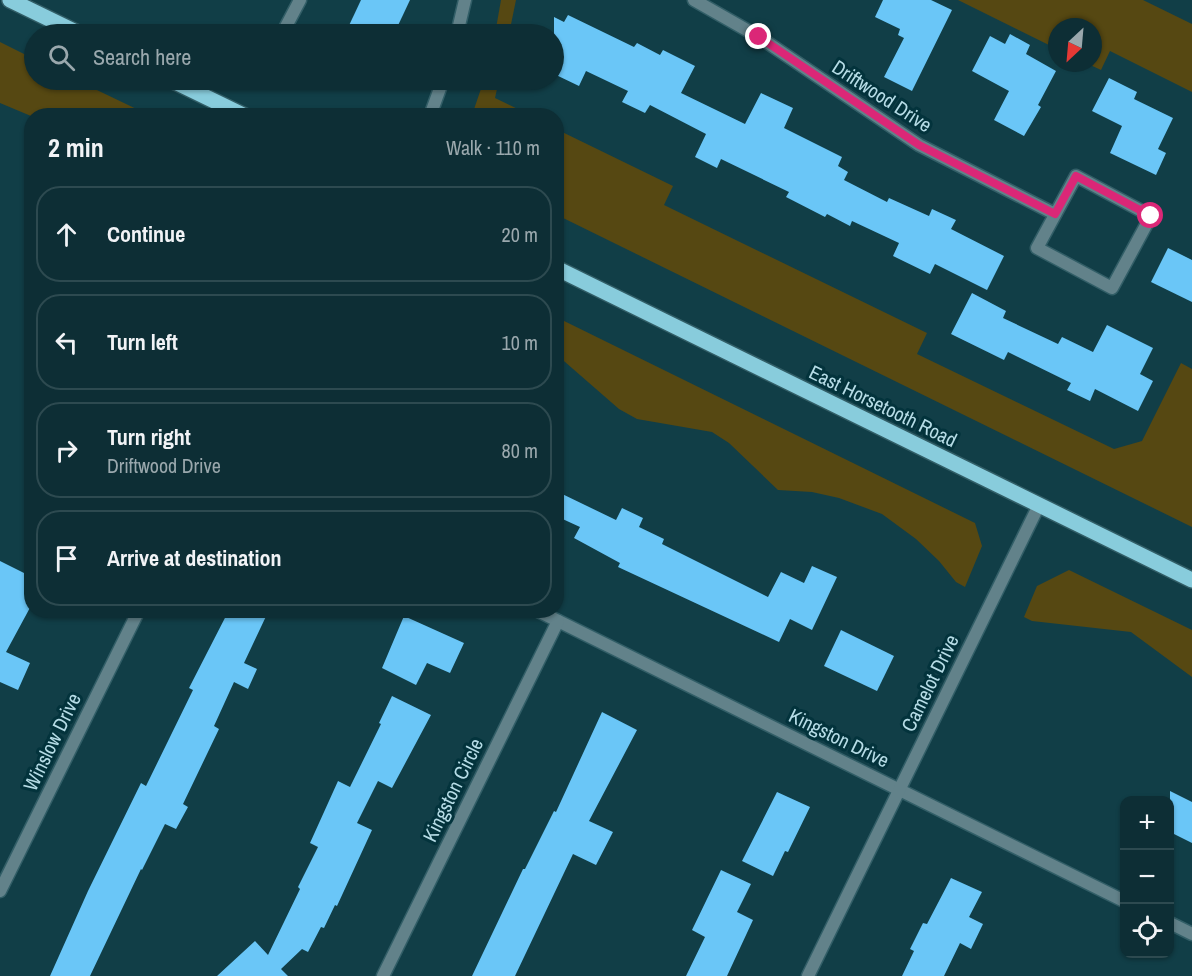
<!DOCTYPE html>
<meta charset="utf-8">
<style>
body{margin:0;font-family:"Archivo Narrow",sans-serif;background:#16363d;color:#f1f3f6}
.controls{position:absolute;right:18px;bottom:18px;display:grid;overflow:hidden;border-radius:12px;box-shadow:0 2px 4px #0004}
.controls button{width:54px;height:54px;display:grid;place-items:center;padding:0;border:0;border-bottom:2px solid #2d4a50;background:#0d2e35;color:#f1f3f6;font:30px sans-serif}
.compass{position:absolute;left:1048px;top:18px;width:54px;height:54px;border-radius:50%;background:#0d2e35;box-shadow:0 2px 4px #0004;rotate:206deg}
.stop{position:absolute;width:18px;height:18px;margin:-14px;border:4px solid #db2777;border-radius:50%;background:#fff}
.stop.end{background:#db2777;border-color:#fff;box-shadow:0 2px 6px #0008}
.list{margin:0;padding:0;list-style:none}
h2{display:flex;justify-content:space-between;align-items:center;height:78px;margin:0;padding:0 24px;font-size:26px}
h2 small{font-size:20px;font-weight:400;color:#9aa8ad}
.list li{display:grid;grid-template-columns:39px 1fr auto;gap:18px;align-items:center;box-sizing:border-box;height:96px;margin:0 12px 12px;padding:0 12px;border:2px solid #2d4a50;border-radius:24px}
.list b{display:block;font-size:22px;white-space:nowrap}
.list p{margin:0;font-size:20px;white-space:nowrap;color:#9aa8ad}
.list em{font-size:20px;font-style:normal;color:#9aa8ad}
.icon{flex:none;width:33px;height:33px;fill:none;stroke:currentColor;stroke-width:2;stroke-linecap:round;stroke-linejoin:round}
.map{position:relative;flex:none;width:1192px;height:976px;overflow:hidden}
.search{position:absolute;background:#0d2e35;box-shadow:0 2px 4px #0004;left:24px;top:24px;width:540px;height:66px;display:flex;align-items:center;gap:15px;box-sizing:border-box;padding:0 21px;border-radius:33px;color:#9aa8ad;font-size:22px}
.panel{position:absolute;background:#0d2e35;box-shadow:0 2px 4px #0004;left:24px;top:108px;width:540px;height:510px;border-radius:24px}
.map>svg:first-child{display:block}
</style>
<div class="map">
<svg width="1192" height="976" viewBox="0 0 1192 976">
<rect width="100%" height="100%" fill="#113e47"/>
<g fill="#564812">
<polygon points="501,0 516,0 509,34 495,34"/>
<polygon points="958,0 1143,0 1192,24 1192,92 1110,51 1101,70 1086,63 1093,63 1093,27 1057,27 1057,49"/>
<polygon points="0,42 34,59 34,80 76,80 149,115 31,116 0,103"/>
<polygon points="484,80 499,80 495,98 530,115 472,115"/>
<polygon points="556,129 673,186 664,205 927,333 917,354 1114,449 1142,441 1181,363 1192,369 1192,527 557,215"/>
<polygon points="556,317 975,523 982,546 965,587 956,582 939,561 916,539 882,514 839,498 812,492 778,490 729,443 712,432 637,419 619,409 557,355"/>
<polygon points="1069,570 1192,630 1192,677 1131,632 1032,621 1024,617 1037,586"/>
</g>
<g fill="#6ac6f7">
<polygon points="361,0 410,0 394,34 345,34"/>
<polygon points="883,0 931,0 952,10 912,91 884,77 904,38 898,35 900,29 875,17"/>
<polygon points="568,15 634,47 637,43 660,55 663,50 695,66 681,93 745,124 761,93 793,108 784,128 842,157 838,166 848,172 844,180 887,202 889,198 929,216 932,209 956,220 951,229 1004,256 987,290 935,264 930,274 893,256 899,243 852,221 850,226 827,214 825,217 786,197 789,192 721,159 717,168 695,157 706,134 650,105 645,113 622,102 628,91 586,71 579,86 554,74 554,17 564,22"/>
<polygon points="1010,34 1030,45 1026,54 1056,71 1038,105 1041,107 1024,136 994,120 1009,91 972,71 990,36 1005,44"/>
<polygon points="1109,78 1137,92 1134,99 1173,118 1158,149 1166,153 1156,175 1110,153 1122,126 1092,111"/>
<polygon points="1168,248 1192,260 1192,302 1151,282"/>
<polygon points="972,293 1006,311 1003,318 1058,344 1062,337 1093,352 1107,325 1153,348 1140,374 1153,381 1138,411 1095,389 1090,401 1067,390 1071,383 1008,352 1004,360 951,334"/>
<polygon points="556,491 616,520 622,508 643,518 639,527 664,539 662,544 768,597 781,572 804,583 812,566 837,577 812,630 790,619 779,642 618,567 620,563 574,538 580,527 556,516"/>
<polygon points="0,561 32,577 32,604 6,652 30,663 18,690 0,682"/>
<polygon points="229,610 269,610 244,663 257,669 248,689 234,682 214,726 219,729 183,804 188,807 176,829 165,824 142,870 141,869 90,976 50,976 88,891 141,783 146,786 193,690 189,688"/>
<polygon points="404,616 464,643 450,673 427,663 416,685 382,668"/>
<polygon points="841,630 894,656 877,691 824,666"/>
<polygon points="392,696 431,715 392,788 378,781 357,823 372,830 337,906 335,905 324,928 321,927 308,952 302,949 281,969 288,976 217,976 255,941 268,955 300,889 298,887 318,847 310,843 338,781 350,787 381,724 379,723"/>
<polygon points="602,712 637,730 589,821 613,832 596,865 573,854 515,976 472,976 523,869 525,869 554,811 556,812"/>
<polygon points="1170,791 1192,802 1192,843 1170,832"/>
<polygon points="777,792 810,807 788,852 785,851 773,876 742,861"/>
<polygon points="721,870 751,884 737,912 753,920 727,976 686,976 705,937 692,930"/>
<polygon points="951,878 982,892 969,917 983,924 971,949 960,943 944,976 902,976 914,951 910,949 923,923 927,924"/>
</g>
<g fill="none" stroke-linecap="round" stroke-linejoin="round">
<defs>
<polyline id="service" points="282,34 300,0"/>
<g id="minor">
<polyline points="694,0 759,37 919,145 1055,214"/>
<polyline points="457,34 465,0"/>
<polyline points="430,116 443,80"/>
<polygon points="1076,176 1151,216 1112,288 1037,248"/>
<polyline points="536,610 1124,901"/>
<polyline points="0,891 139,610"/>
<polyline points="1170,923 1192,934"/>
<polyline points="383,976 558,621"/>
<polyline points="808,976 1039,505"/>
</g>
<g id="primary">
<polyline points="10,0 80,34"/>
<polyline points="171,80 245,116"/>
<polyline points="556,268 1192,580"/>
</g>
</defs>
<use href="#service" stroke="#325e67" stroke-width="15"/>
<use href="#minor" stroke="#325e67" stroke-width="15"/>
<use href="#primary" stroke="#325e67" stroke-width="18"/>
<use href="#service" stroke="#62828a" stroke-width="12"/>
<use href="#minor" stroke="#62828a" stroke-width="12"/>
<use href="#primary" stroke="#88ccdc" stroke-width="15"/>
</g>
<g fill="none" stroke-linecap="round" stroke-linejoin="round">
<polyline stroke="#db2777" stroke-width="8" points="759,37 919,145 1055,214 1076,176 1151,216"/>
</g>
<g text-anchor="middle" stroke-width="6" stroke-linejoin="round" paint-order="stroke">
<g font-size="20" fill="#b6dce6" stroke="#03333c">
<text transform="translate(882 96) rotate(33)" y="7">Driftwood Drive</text>
<text transform="translate(883 406) rotate(26)" y="7">East Horsetooth Road</text>
<text transform="translate(930 683) rotate(-64)" y="7">Camelot Drive</text>
<text transform="translate(839 738) rotate(26)" y="7">Kingston Drive</text>
<text transform="translate(52 742) rotate(-64)" y="7">Winslow Drive</text>
<text transform="translate(453 790) rotate(-64)" y="7">Kingston Circle</text>
</g>
</g>
</svg>
<div class="controls">
<button>+</button>
<button>−</button>
<button><svg class="icon" aria-label="locate" viewBox="0 0 24 24"><circle cx="12" cy="12" r="6"/><path d="M12 2v4M12 18v4M2 12h4M18 12h4"/></svg></button>
</div>
<svg class="compass" viewBox="-18 -18 36 36"><path d="M0-13l5 13h-10z" fill="#e53935"/><path d="M0 13l5-13h-10z" fill="#9aa8ad"/></svg>
<div class="stop" style="left:1151px;top:216px"></div>
<div class="stop end" style="left:759px;top:37px"></div>
<div class="search"><svg class="icon" aria-label="search" viewBox="0 0 24 24"><circle cx="10" cy="10" r="6"/><path d="M15 15l6 6"/></svg>Search here</div>
<section class="panel">
<h2>2 min<small>Walk · 110 m</small></h2>
<ul class="list">
<li><svg class="icon" aria-label="ahead" viewBox="0 0 24 24"><path d="M12 20V5M6 11l6-6 6 6"/></svg><div><b>Continue</b></div><em>20 m</em></li>
<li><svg class="icon" aria-label="left" viewBox="0 0 24 24"><path d="M17 20v-9H6M10 6l-5 5 5 5"/></svg><div><b>Turn left</b></div><em>10 m</em></li>
<li><svg class="icon" aria-label="right" viewBox="0 0 24 24"><path d="M7 20v-9h11M14 6l5 5-5 5"/></svg><div><b>Turn right</b><p>Driftwood Drive</p></div><em>80 m</em></li>
<li><svg class="icon" aria-label="arrive" viewBox="0 0 24 24"><path d="M6 21V4h12l-3 4 3 4H6"/></svg><div><b>Arrive at destination</b></div></li>
</ul>
</section>
</div>
